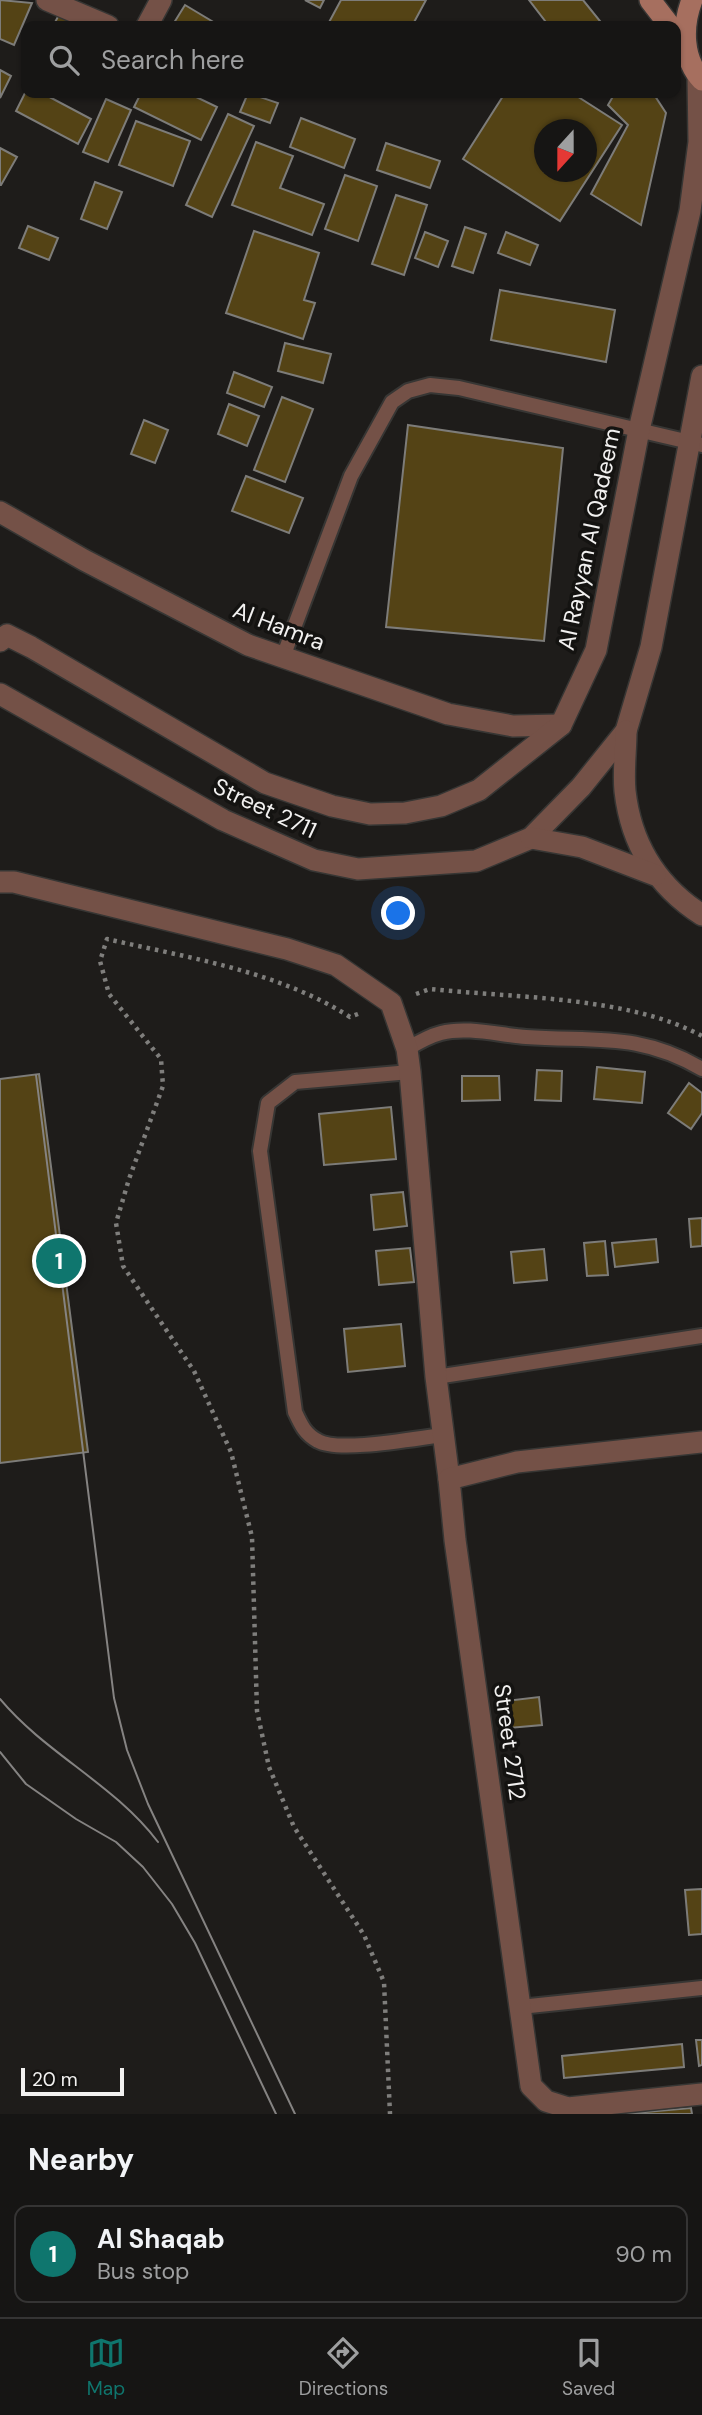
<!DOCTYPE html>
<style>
body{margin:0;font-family:"DM Sans",sans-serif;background:#1f1e1d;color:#f1f3f6}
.compass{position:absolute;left:534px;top:119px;width:63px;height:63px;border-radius:50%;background:#161514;box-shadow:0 2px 5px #0004;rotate:201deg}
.scale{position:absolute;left:21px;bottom:18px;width:103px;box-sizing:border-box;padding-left:7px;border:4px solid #f2f1f0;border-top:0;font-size:19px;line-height:24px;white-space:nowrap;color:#f2f1f0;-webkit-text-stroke:5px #141311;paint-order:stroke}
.you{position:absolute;left:399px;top:914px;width:24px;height:24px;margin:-18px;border:5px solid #fff;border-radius:50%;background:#1a73e8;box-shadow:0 0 0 10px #1a73e833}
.badge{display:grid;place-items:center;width:46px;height:46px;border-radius:50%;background:#0f766e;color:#fff;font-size:23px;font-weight:700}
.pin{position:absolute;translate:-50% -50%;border:4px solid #fff;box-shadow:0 2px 7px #0006}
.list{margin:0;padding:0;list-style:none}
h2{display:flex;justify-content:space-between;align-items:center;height:91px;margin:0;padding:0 28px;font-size:30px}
h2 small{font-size:23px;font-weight:400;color:#9e9fa0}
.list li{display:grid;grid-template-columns:46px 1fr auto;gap:21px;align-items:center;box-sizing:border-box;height:98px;margin:0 14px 14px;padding:0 14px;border:2px solid #353434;border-radius:14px}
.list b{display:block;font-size:26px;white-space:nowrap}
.list p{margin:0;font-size:23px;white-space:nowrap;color:#9e9fa0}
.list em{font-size:23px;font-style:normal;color:#9e9fa0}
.icon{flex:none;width:38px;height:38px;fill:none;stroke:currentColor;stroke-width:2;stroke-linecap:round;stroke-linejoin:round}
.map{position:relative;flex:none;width:702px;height:2114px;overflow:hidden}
.search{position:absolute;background:#161514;box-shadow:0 2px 5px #0004;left:21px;right:21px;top:21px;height:77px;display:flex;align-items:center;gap:18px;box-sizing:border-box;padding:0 24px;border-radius:14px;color:#9e9fa0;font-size:26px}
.sheet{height:203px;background:#161514}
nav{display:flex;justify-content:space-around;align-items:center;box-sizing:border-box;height:98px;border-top:2px solid #353434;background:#161514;font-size:19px;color:#9e9fa0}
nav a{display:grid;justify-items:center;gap:4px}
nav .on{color:#0f766e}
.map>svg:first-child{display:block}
</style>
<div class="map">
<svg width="702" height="2114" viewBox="0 0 702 2114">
<rect width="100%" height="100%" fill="#1e1c1a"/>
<g fill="#544315" stroke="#7d7c79" stroke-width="2" fill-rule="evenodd">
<polygon points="0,0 32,3 14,45 0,39"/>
<polygon points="305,0 324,0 320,8"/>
<polygon points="341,0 426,0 412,26 327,26"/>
<polygon points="529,0 583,0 604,26 549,26"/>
<polygon points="185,5 220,26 172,26"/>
<polygon points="61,11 90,26 53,26"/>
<polygon points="0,70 11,76 0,98"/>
<polygon points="26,91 42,93 91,119 78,144 16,111"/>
<polygon points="141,93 188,93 217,107 201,140 134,107"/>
<polygon points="248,93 278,103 270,123 240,112"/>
<path d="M505 93H572L622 125 560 221 463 159ZM544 130H586V172H544Z"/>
<polygon points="615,93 653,93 666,113 641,225 591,194 628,125 608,105"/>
<polygon points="106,99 131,110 108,162 83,152"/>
<polygon points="228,114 254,126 212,217 186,205"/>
<polygon points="301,118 355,139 344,168 290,147"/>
<polygon points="136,121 190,141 173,186 119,165"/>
<polygon points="256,142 293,156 280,188 324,204 312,235 232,205"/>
<polygon points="386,143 440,161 430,188 377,170"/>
<polygon points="0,148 17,157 1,185 0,185"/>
<polygon points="345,175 377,186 358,241 325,229"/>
<polygon points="95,182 122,192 107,229 81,219"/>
<polygon points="396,195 427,205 404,275 372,264"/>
<polygon points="28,226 58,238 49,260 19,248"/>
<polygon points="465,227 486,234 473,273 452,266"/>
<polygon points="254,231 319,253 304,300 315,303 303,339 226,313"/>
<polygon points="425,232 448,241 438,267 415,258"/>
<polygon points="506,232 538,245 530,265 498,253"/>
<polygon points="500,290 615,310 606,362 491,340"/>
<polygon points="285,343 331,354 323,383 278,371"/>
<polygon points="234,372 272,387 264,407 227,393"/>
<polygon points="282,397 313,409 285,482 254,470"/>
<polygon points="229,404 259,416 247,446 218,434"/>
<polygon points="144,420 168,430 155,463 131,454"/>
<polygon points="408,425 563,448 544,641 386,627"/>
<polygon points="246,476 303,498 289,533 232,511"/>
<polygon points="597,1067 645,1072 642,1103 594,1099"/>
<polygon points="537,1070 562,1071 561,1101 535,1100"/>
<polygon points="39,1074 88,1452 0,1463 0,1079"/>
<polygon points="462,1076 499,1076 500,1100 462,1101"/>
<polygon points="689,1083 702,1093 702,1113 691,1129 668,1113"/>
<polygon points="391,1107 396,1159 324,1165 319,1114"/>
<polygon points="403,1192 407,1226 374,1230 371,1195"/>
<polygon points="702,1218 702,1246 691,1247 689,1219"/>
<polygon points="656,1239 658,1262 615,1267 612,1243"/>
<polygon points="605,1241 608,1275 587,1276 584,1243"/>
<polygon points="410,1248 414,1282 379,1285 376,1251"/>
<polygon points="544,1249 547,1280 514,1283 511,1252"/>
<polygon points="401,1324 405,1366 348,1372 344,1329"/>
<polygon points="539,1697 542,1725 509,1728 506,1701"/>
<polygon points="702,1889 702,1934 689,1935 685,1890"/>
<polygon points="696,2040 702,2040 702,2065 699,2066"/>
<polygon points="682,2044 684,2067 564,2078 562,2056"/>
<polygon points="691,2108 692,2114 623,2114"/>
</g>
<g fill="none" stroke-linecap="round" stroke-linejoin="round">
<defs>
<g id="lane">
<polyline points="283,657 351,476 392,402 408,391 430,385 459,388 702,445"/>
<path d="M407 1049C417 1043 429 1036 441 1033 467 1026 499 1035 526 1037 595 1042 638 1032 702 1069"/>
<path d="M410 1072 295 1082 268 1103 260 1151 295 1412C301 1425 305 1434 318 1441 339 1453 417 1438 443 1435"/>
<polyline points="436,1377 702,1336"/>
<polyline points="520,2007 702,1988"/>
</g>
<g id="street">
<polyline points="47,0 108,26"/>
<polyline points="147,26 161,0"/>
<polyline points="0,512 84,560 248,645 448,714 513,726 561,725"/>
<polyline points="0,641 7,635 31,647 265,783 332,806 370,814 405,813 441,806 479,790 561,725 596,650 639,430 690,211 699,142 698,76"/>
<polyline points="0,694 223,820 314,860 358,869 476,861 531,838 581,787 626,731 651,647 702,376"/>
<path d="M626 731C626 750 623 772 625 791 631 844 657 886 702 915"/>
<polyline points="531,838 582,847 655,875"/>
<polyline points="0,882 14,882 287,949 336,965 391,1003 407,1049 410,1072 436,1377 449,1479"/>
<polyline points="702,1442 517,1462 449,1479 455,1540 531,2086 546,2101 568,2108 702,2094"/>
</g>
<g id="secondary">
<polyline points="650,0 670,26"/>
<path d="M692 0C682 26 682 59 702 80"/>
</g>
</defs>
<use href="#lane" stroke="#373634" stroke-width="18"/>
<use href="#street" stroke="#373634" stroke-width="24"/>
<use href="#secondary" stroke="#373634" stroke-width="24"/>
<g stroke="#7f7e7c" stroke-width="4.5" stroke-dasharray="3.5 5" stroke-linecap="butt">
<path d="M416 994 430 989C514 998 628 996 702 1036"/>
<path d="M358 1014 350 1017C278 971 189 958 107 939L100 961 109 994 161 1059 163 1086 129 1179 116 1223 123 1266 194 1371 231 1452 252 1537 257 1711 269 1767 294 1827 364 1935 384 1982 390 2114"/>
</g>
<use href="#lane" stroke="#745147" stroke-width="14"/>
<use href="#street" stroke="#745147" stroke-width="21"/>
<use href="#secondary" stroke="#a66f5f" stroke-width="21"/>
<g stroke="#858382" stroke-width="2">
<polyline points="36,1075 114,1698 127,1750 148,1804 295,2114"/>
<path d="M0 1699C46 1754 114 1784 158 1842"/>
<polyline points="0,1752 26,1784 76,1819 116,1842 143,1867 172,1904 195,1943 276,2114"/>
</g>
</g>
<g text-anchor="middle" stroke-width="7" stroke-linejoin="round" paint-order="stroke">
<g font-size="23" fill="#f2f1f0" stroke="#141311">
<text transform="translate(589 539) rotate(-78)" y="8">Al Rayyan Al Qadeem</text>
<text transform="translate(279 626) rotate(21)" y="8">Al Hamra</text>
<text transform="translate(265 808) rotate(25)" y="8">Street 2711</text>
<text transform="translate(510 1742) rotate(82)" y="8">Street 2712</text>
</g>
</g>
</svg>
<svg class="compass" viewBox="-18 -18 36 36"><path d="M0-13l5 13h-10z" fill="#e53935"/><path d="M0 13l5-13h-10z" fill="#9e9fa0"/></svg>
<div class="scale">20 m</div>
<div class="you"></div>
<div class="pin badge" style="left:59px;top:1261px">1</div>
<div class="search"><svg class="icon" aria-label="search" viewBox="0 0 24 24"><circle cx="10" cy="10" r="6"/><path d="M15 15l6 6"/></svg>Search here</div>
</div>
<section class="sheet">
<h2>Nearby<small></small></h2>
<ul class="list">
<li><span class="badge">1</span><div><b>Al Shaqab</b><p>Bus stop</p></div><em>90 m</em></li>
</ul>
</section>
<nav>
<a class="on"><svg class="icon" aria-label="map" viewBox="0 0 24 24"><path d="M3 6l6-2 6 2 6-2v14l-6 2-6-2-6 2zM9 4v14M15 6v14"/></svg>Map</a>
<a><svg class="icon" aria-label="directions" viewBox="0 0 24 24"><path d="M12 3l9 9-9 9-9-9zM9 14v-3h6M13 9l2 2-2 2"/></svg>Directions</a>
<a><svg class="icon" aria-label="saved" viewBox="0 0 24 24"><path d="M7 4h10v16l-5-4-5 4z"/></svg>Saved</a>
</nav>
